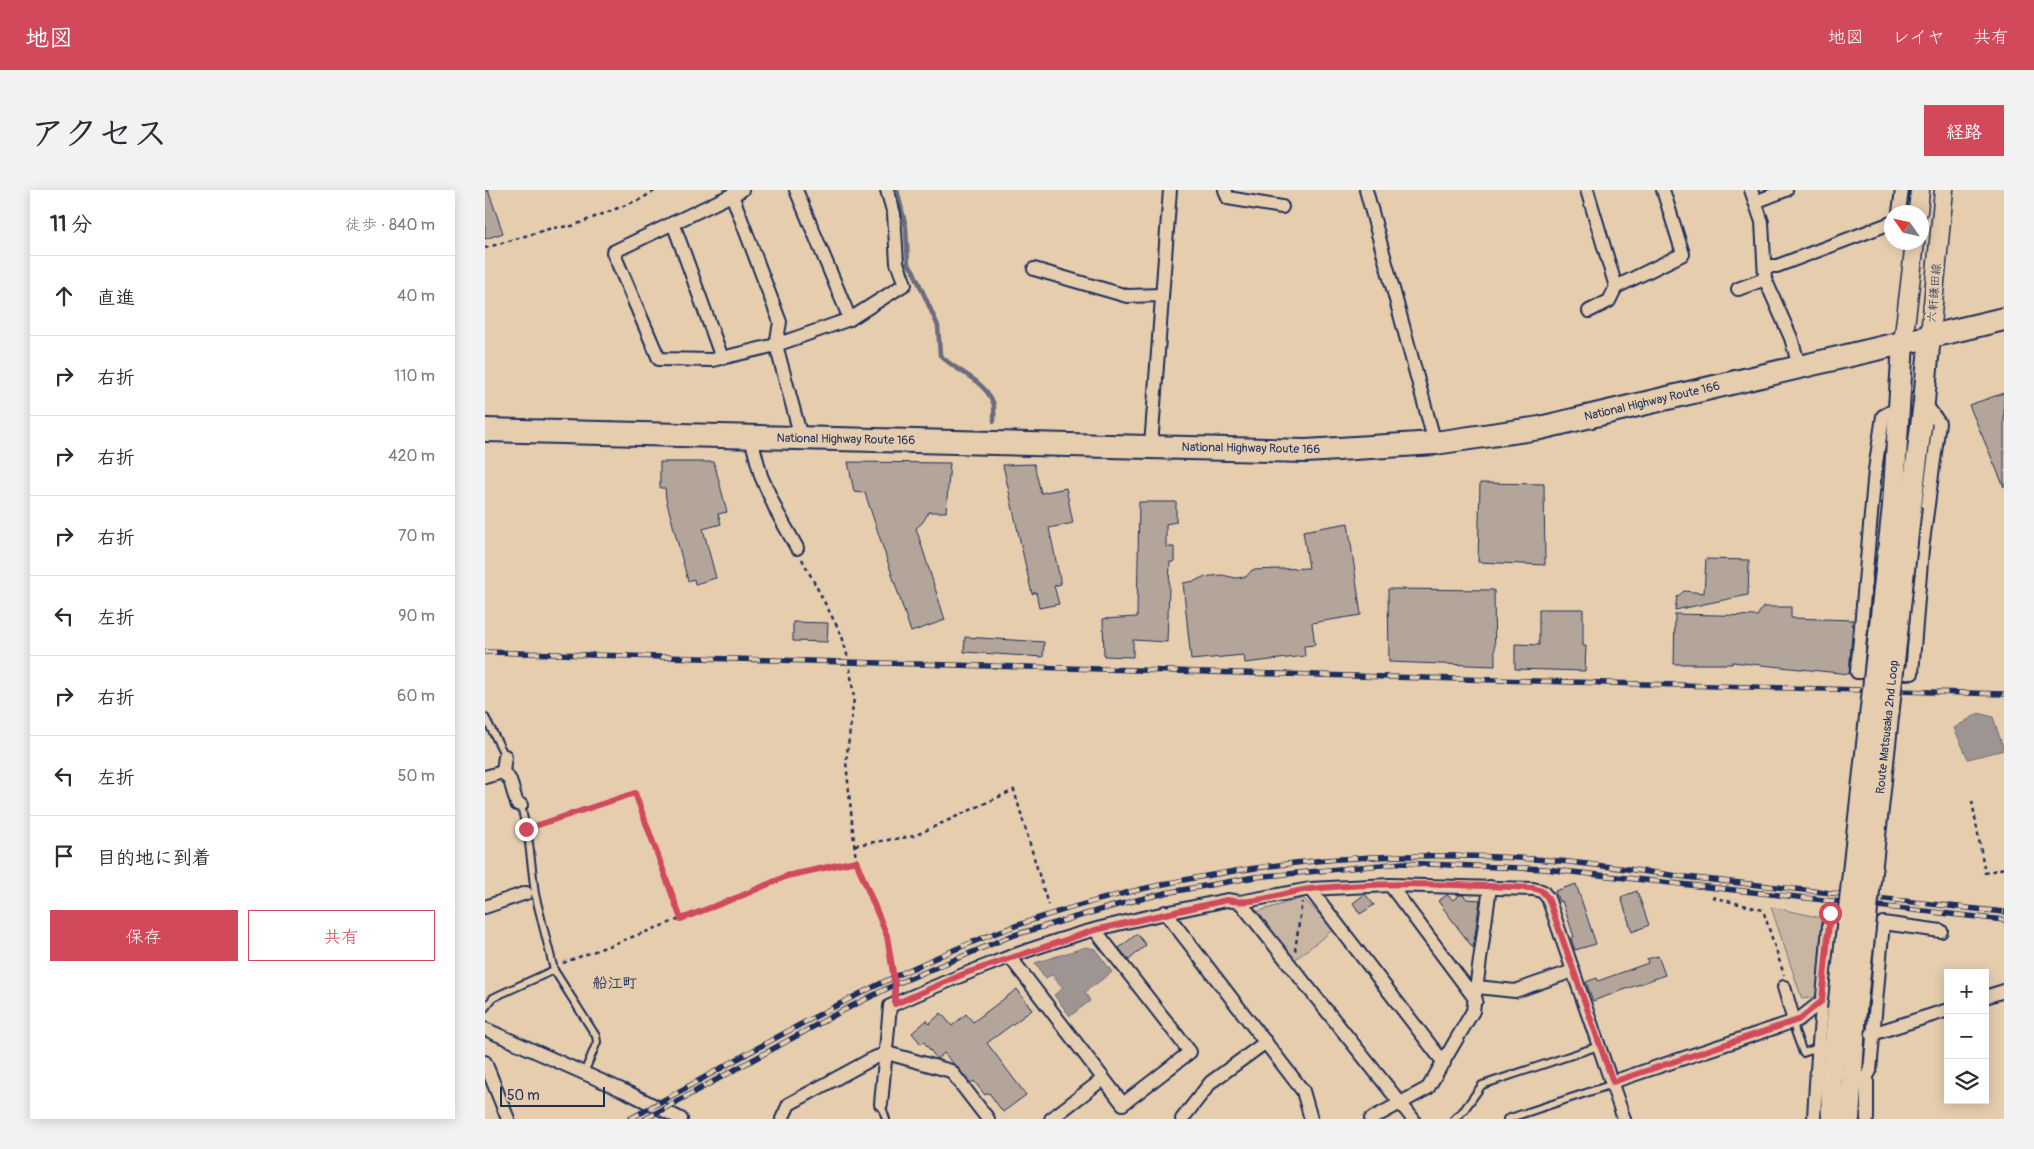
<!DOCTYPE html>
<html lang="ja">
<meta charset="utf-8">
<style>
body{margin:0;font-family:Pangolin,"Klee One",sans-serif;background:#f2f2f3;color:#2b2b33}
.controls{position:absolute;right:15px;bottom:15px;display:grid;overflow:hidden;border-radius:0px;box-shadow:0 2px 12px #0003}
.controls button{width:45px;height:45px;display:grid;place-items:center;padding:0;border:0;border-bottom:1px solid #e1e1e2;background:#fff;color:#2b2b33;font:25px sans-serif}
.compass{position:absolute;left:1399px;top:15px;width:45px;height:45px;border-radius:50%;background:#fff;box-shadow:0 2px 12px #0003;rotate:304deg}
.scale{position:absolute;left:15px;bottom:12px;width:105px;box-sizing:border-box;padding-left:5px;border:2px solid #1b2f5e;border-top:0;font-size:14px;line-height:18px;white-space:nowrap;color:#1b2f5e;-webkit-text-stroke:4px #e6cdae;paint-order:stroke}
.stop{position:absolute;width:15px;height:15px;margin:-11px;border:4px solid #d1495b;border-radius:50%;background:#fff}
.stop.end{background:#d1495b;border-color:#fff;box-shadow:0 1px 5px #0008}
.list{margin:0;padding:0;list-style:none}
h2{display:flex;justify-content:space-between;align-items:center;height:65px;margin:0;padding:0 20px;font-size:21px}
h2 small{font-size:16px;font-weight:400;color:#7c7c81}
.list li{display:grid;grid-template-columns:32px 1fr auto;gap:15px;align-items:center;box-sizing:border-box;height:80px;padding:0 20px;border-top:1px solid #e1e1e2}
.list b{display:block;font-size:19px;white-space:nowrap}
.list em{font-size:16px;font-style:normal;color:#7c7c81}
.actions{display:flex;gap:10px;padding:15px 20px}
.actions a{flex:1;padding:11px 0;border:1px solid #d1495b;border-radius:0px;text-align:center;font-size:18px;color:#d1495b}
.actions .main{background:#d1495b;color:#fff}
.icon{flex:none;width:28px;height:28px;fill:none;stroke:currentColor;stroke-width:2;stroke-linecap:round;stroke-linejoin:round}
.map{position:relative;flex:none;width:1519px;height:929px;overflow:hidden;border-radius:0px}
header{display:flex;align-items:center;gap:30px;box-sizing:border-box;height:70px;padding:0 25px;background:#d1495b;color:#fff}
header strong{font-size:24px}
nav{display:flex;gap:28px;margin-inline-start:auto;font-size:18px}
.intro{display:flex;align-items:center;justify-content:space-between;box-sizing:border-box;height:120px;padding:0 30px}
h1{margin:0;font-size:35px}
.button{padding:12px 22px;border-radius:0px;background:#d1495b;color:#fff;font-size:18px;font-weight:700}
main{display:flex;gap:30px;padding:0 30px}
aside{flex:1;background:#fff;border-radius:0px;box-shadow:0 2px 12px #0003}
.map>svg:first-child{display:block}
</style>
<header>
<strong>地図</strong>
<nav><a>地図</a><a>レイヤ</a><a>共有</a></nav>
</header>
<div class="intro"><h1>アクセス</h1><a class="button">経路</a></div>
<main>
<aside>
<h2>11 分<small>徒歩 · 840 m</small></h2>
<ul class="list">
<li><svg class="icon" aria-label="ahead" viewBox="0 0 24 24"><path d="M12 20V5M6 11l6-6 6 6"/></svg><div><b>直進</b></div><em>40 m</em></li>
<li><svg class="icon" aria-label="right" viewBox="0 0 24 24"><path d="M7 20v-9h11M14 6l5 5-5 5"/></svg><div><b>右折</b></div><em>110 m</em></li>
<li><svg class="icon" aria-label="right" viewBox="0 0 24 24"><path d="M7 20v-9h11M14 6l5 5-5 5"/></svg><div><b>右折</b></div><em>420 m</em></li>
<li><svg class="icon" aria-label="right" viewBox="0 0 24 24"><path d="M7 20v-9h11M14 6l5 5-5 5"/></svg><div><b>右折</b></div><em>70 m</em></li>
<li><svg class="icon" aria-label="left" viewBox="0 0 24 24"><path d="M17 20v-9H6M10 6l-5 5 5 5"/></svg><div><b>左折</b></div><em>90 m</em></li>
<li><svg class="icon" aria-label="right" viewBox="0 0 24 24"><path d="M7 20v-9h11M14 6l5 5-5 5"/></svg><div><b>右折</b></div><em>60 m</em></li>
<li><svg class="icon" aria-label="left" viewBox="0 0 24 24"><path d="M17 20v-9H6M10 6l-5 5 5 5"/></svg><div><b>左折</b></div><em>50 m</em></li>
<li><svg class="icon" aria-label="arrive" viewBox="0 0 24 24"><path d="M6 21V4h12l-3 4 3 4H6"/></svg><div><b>目的地に到着</b></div></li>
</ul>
<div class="actions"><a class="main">保存</a><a>共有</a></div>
</aside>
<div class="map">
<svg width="1519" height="929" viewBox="0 0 1519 929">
<rect width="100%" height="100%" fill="#e6cdae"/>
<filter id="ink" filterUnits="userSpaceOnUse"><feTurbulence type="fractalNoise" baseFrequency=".02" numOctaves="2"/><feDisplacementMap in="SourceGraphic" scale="10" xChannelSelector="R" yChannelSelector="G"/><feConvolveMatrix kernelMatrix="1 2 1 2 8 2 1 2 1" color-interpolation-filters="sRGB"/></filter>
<g filter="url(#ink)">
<g fill="#c9b6a2" stroke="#727280">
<polygon points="818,708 849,739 808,771 771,722"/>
<polygon points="1286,717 1337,728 1331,807 1317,809"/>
</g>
<g fill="#9e9592" stroke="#6a6c7d">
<polygon points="1494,523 1508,527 1519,560 1483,569 1469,538"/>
<polygon points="601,757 610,759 627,782 600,802 605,811 585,826 569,805 578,798 567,785 560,788 550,773"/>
</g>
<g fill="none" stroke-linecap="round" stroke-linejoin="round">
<path stroke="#6a6c7d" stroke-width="4.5" d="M412 0 421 37 423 74 428 80 453 136 455 165C471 182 497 188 508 212 510 217 509 226 509 231"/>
</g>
<g fill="#b3a59a" stroke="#1b2f5e">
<polygon points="0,0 3,0 18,43 0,49"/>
<polygon points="1519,203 1519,297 1484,215"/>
<polygon points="175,272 229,272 242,322 233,324 236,334 218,339 231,388 210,394 209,389 203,391 181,309 180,298 175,298"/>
<polygon points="363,272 465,273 461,322 444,322 437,333 431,338 460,430 426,442 380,303 369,302"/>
<polygon points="549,274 556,303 581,298 588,333 564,338 576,394 569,396 574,414 554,418 551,402 547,404 518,275"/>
<polygon points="995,293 1059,294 1060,375 993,372"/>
<polygon points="654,312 691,312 691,332 681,334 681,357 689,357 689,372 685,372 682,452 648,450 648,467 619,466 618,429 652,427"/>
<polygon points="863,333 876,425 827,433 830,455 819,456 820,466 760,473 759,465 706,470 698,393 710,391 718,387 737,385 751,388 761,387 767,380 824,378 818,341"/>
<polygon points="1221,369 1264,370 1263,405 1190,420 1192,407 1199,401 1219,403"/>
<polygon points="903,399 1009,400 1010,476 904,472"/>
<polygon points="1278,417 1306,417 1306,428 1368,430 1364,484 1247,472 1247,474 1189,474 1190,424 1272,426"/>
<polygon points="1054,419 1098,419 1098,456 1101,456 1100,481 1030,479 1030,454 1054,455"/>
<polygon points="308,432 343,433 342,452 308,451"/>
<polygon points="480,447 559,452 558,467 479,462"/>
<polygon points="1091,694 1111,754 1090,760 1086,748 1089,747 1077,711 1074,712 1070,701"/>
<polygon points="1152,701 1164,735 1147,742 1136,707"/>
<polygon points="880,704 889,715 875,724 868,713"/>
<polygon points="962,705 968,710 974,705 978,705 982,709 995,710 988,758 953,711"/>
<polygon points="652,744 661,755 644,770 634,758"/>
<polygon points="1173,766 1180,785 1108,811 1101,792 1112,788 1113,791 1163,773 1162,769"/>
<polygon points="532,799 547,820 502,853 541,905 518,922 504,903 500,905 489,891 486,893 459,863 452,869 439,852 436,854 427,843 442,830 444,834 456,823 467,836 481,824 488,832"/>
</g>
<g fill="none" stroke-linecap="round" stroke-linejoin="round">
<defs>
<g id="lane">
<polyline points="0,527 20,566"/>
<polyline points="36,615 44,653 50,704 69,780 111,846 112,852 99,883"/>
<polyline points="0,818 8,808 16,804 69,780"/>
<polyline points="1309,831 1310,841 1318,863 1332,858"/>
<polyline points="396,914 401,929"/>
<polyline points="969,929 979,920 997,895 1114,856"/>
<polyline points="1022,929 1128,894"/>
</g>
<g id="street">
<polyline points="257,0 128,62 174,169 228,170 291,155 365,129 420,94 412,73 409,24 402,0"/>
<polyline points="311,0 365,129"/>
<polyline points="740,0 743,8 797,17"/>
<polyline points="881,0 950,253"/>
<polyline points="1102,0 1131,97"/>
<polyline points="1266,0 1277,32 1280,89 1306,148 1314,176"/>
<polyline points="247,5 295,132 291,155 316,247"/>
<polyline points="1270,12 1301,0"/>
<polyline points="1414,22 1417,0"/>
<polyline points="188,33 237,168"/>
<polyline points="1280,76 1292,76 1406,33"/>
<polyline points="549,79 642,106 677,105"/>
<polyline points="1253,99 1280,89"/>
<polyline points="1104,121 1124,111 1131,97 1198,64 1178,0"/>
<polyline points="1415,217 1398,226 1390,280 1372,482 1427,483 1437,359 1454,233 1439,212"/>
<polyline points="266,248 276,286 292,322 312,358"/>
<polyline points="666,256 685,0"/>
<polyline points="20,566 18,582 25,590 32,614 36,615"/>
<polyline points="0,587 18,582"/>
<polyline points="905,695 991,810"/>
<polyline points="825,699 959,873"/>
<polyline points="755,712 928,929"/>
<polyline points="0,717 41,703"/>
<polyline points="680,722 818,901 826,929"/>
<polyline points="525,767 638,914 705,862 610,740"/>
<polyline points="992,797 1030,801 1088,781"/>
<polyline points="1299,797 1309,831"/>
<polyline points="1500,807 1519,801"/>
<polyline points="0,839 146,904 196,929"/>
<polyline points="1387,844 1463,820"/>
<polyline points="0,872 23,929"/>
<polyline points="1127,892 1313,830 1337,811"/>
<path d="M396 914 405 816C473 786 541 758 612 739 655 728 699 719 742 710L755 712 825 699 905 695 1048 699 1057 701 1063 708 1139 929"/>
<polyline points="297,929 304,914 387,869 402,863 466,881 503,929"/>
<polyline points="566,929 618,889"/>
<polyline points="697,929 726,892 781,852"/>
<polyline points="886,929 943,898 988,821 1005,697"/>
<path d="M1329 929C1332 860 1340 792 1345 723"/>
<polyline points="1382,929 1382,886 1385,881 1398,733 1456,741"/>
</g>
<g id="secondary">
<polyline points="1433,22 1435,0"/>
<polyline points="1445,145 1459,0"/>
<polyline points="1418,153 1430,52"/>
</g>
<g id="primary">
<polyline points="1408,316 1418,153"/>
<polyline points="1426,316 1439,212 1445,145"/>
<polyline points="1347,929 1346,896 1353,820"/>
<polyline points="1364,929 1371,820"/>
</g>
<polyline id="highway" points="0,240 821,261 950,253 1055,238 1519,129"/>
</defs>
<use href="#lane" stroke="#1b2f5e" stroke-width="10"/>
<use href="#street" stroke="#1b2f5e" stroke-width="16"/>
<use href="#secondary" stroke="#1b2f5e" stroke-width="21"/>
<use href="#primary" stroke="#1b2f5e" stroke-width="24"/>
<use href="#highway" stroke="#1b2f5e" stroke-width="26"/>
<g stroke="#1b2f5e" stroke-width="2.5" stroke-dasharray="4 4" stroke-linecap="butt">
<polyline points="0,58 67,38 87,36 156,9 171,0"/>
<polyline points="317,369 357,446 364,472 369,508 361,572 371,671 402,746 410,800"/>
<polyline points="1487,611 1500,683 1519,678"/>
<polyline points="50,636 150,603 196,729"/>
<polyline points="370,655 429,646 529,600 563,715"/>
<polyline points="1227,707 1278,720 1299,785"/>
<polyline points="810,761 817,712"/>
<polyline points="78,773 256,706 302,685 371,671"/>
</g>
<use href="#lane" stroke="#e6cdae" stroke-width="6"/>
<use href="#street" stroke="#e6cdae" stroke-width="12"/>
<use href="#secondary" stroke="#e6cdae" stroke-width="18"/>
<use href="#primary" stroke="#e6cdae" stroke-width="20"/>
<use href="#highway" stroke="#e6cdae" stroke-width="22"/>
<defs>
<g id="rail">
<polyline points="0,462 1519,504"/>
<path d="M145 929C262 864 378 795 503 746 634 696 778 669 918 666 965 665 1014 666 1062 670 1114 674 1166 683 1219 689 1319 700 1419 711 1519 722"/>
<polyline points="160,929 355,822 409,795 526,746 632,715 680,703 770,687 875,677 918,673 1060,679 1519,730"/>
</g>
</defs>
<use href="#rail" stroke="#1b2f5e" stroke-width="5.5"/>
<use href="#rail" stroke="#e6cdae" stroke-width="4" stroke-dasharray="11" stroke-linecap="butt"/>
<defs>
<g id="primary-bridge">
<polyline points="1353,820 1408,316"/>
<polyline points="1371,820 1426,316"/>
</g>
</defs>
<use href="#primary-bridge" stroke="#1b2f5e" stroke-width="24" stroke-linecap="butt"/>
<use href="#primary-bridge" stroke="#e6cdae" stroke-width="20"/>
</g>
</g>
<g fill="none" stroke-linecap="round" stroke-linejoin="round" filter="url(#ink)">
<path stroke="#d1495b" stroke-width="6" d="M41 639 150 603 196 729 256 706 302 686 371 671 402 746 410 795V814L481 783 610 740 742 710C769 716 798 702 825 699 899 691 974 695 1048 698L1057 701 1063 708 1128 892 1313 830 1337 811 1345 723"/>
</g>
<g text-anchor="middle" stroke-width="5" stroke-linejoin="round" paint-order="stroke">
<g font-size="12" fill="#1b2f5e" stroke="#e6cdae">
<text transform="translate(1449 103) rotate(-85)" y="4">六軒鎌田線</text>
<text transform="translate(1167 211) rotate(-13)" y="4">National Highway Route 166</text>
<text transform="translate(361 249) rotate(1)" y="4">National Highway Route 166</text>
<text transform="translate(766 258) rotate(1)" y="4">National Highway Route 166</text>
<text transform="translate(1402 537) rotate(-84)" y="4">Route Matsusaka 2nd Loop</text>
</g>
<g font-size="15" font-weight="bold" fill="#1b2f5e" stroke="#e6cdae">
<text x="130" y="798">船江町</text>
</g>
</g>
</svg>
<div class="controls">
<button>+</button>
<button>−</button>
<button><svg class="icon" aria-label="layers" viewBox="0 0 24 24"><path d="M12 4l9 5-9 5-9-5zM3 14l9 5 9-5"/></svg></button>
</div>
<svg class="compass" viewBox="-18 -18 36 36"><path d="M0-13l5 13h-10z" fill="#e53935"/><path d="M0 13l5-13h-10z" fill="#7c7c81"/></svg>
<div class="scale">50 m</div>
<div class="stop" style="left:1345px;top:723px"></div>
<div class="stop end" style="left:41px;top:639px"></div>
</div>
</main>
